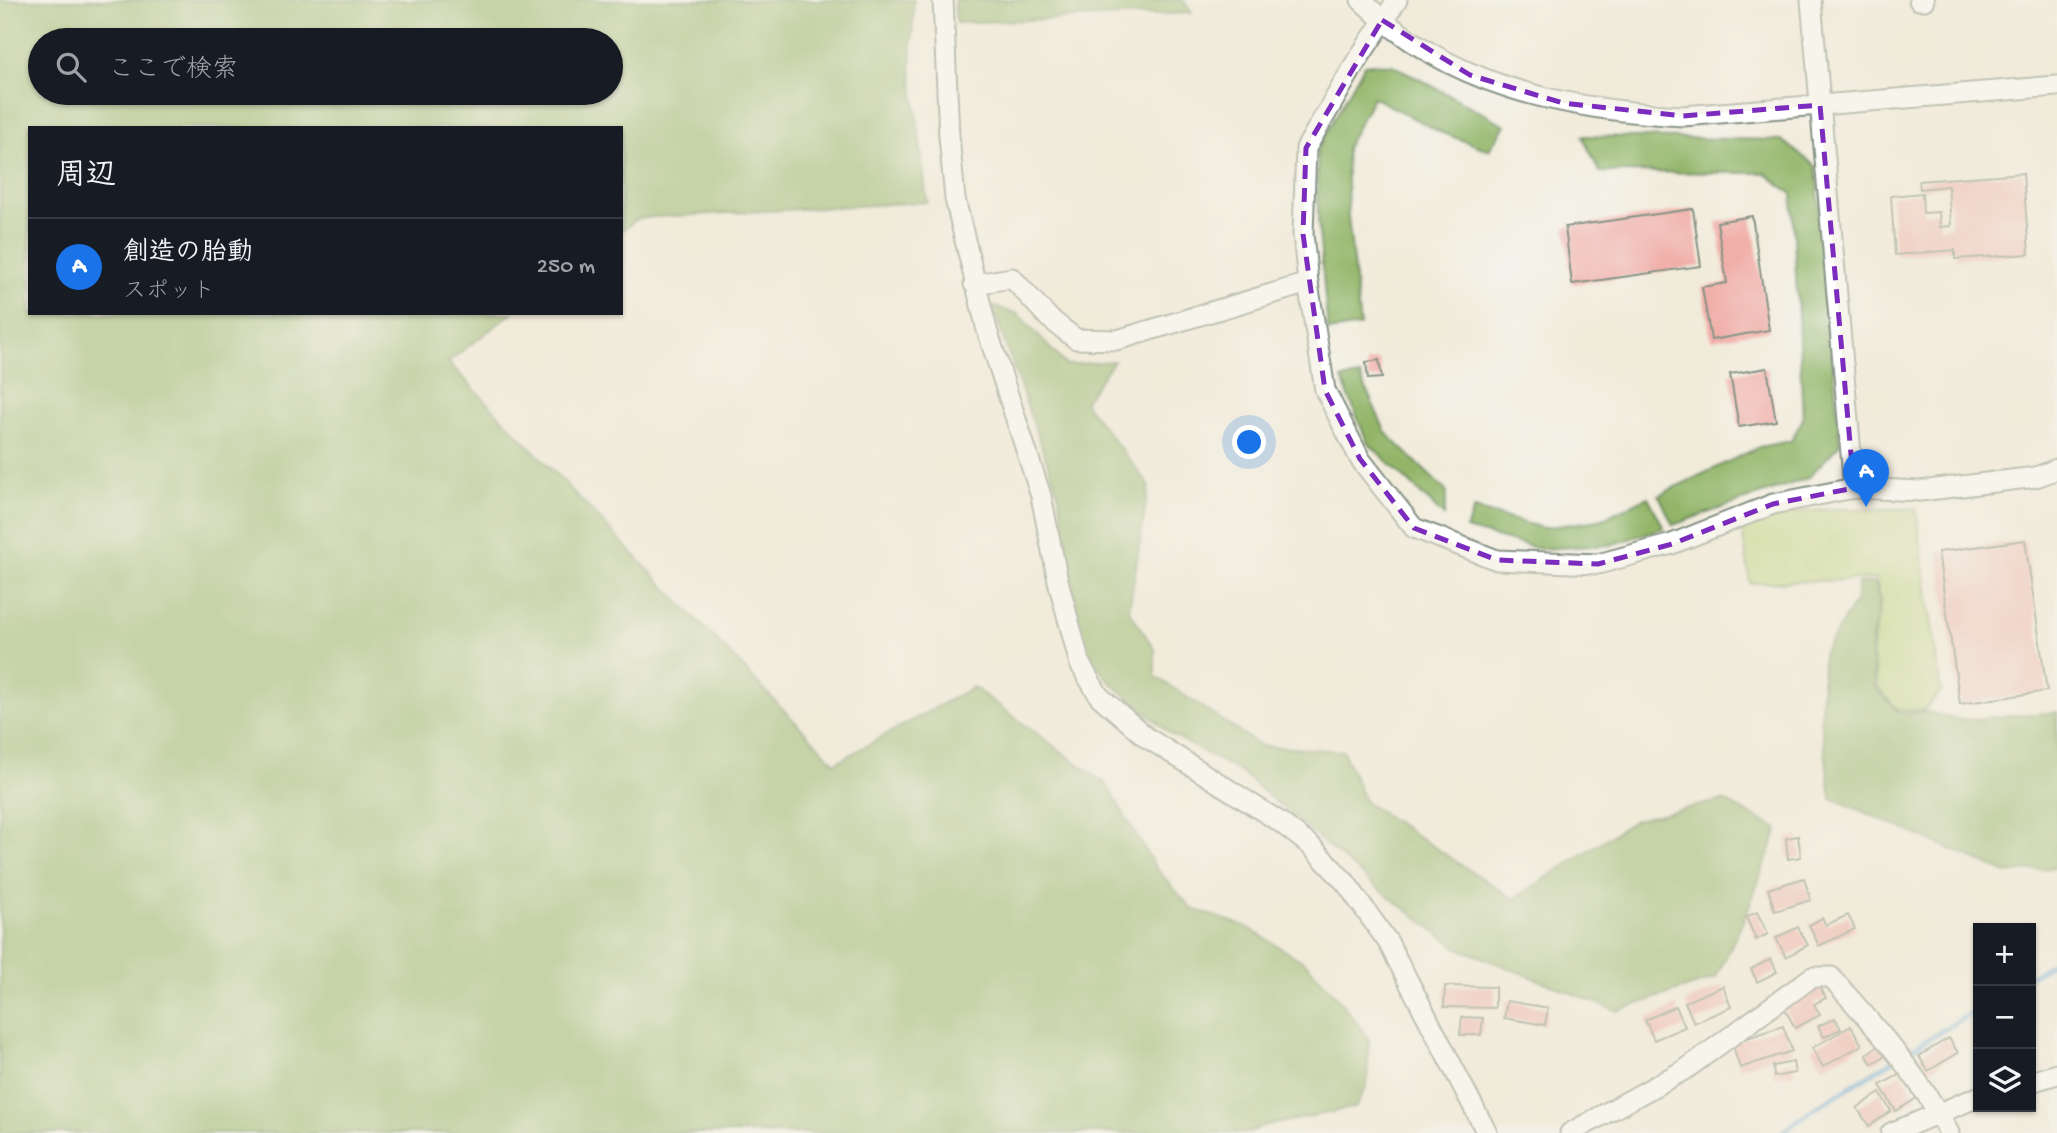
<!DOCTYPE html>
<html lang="ja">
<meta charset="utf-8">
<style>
body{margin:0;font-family:"Gochi Hand","Klee One",sans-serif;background:#20242c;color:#f1f3f6}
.controls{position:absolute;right:21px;bottom:21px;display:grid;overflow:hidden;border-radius:0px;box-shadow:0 2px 5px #0004}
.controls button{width:63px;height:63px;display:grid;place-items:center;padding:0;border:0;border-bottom:2px solid #363941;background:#171b24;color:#f1f3f6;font:35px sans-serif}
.you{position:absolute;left:1250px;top:443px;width:24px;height:24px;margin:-18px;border:5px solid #fff;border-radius:50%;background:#1a73e8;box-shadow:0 0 0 10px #1a73e833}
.badge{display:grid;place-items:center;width:46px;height:46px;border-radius:50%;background:#1a73e8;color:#fff;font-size:23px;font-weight:700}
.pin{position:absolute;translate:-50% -58px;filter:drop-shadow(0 2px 4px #0008)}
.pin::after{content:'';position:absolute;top:37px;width:24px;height:21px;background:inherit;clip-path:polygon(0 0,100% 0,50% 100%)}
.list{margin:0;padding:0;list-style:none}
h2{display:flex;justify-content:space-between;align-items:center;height:91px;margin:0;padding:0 28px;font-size:30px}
h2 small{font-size:23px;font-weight:400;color:#9ea1a6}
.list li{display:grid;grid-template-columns:46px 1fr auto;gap:21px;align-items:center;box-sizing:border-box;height:98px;padding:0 28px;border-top:2px solid #363941}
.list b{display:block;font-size:26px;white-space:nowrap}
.list p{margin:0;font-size:23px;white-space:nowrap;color:#9ea1a6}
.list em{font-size:23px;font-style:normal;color:#9ea1a6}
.icon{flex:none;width:38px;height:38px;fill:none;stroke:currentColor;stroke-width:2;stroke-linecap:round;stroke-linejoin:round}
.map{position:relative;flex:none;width:2057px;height:1133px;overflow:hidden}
.search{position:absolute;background:#171b24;box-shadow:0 2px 5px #0004;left:28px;top:28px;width:595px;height:77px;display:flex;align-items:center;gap:18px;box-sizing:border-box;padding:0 24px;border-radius:38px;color:#9ea1a6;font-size:26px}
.panel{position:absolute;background:#171b24;box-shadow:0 2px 5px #0004;left:28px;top:126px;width:595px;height:189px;border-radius:0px}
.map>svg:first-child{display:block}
</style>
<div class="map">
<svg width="2057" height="1133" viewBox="0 0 2057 1133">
<rect width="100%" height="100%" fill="#f6f6f2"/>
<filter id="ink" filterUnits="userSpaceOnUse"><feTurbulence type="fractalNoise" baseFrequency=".0143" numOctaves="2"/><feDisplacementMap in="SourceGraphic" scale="14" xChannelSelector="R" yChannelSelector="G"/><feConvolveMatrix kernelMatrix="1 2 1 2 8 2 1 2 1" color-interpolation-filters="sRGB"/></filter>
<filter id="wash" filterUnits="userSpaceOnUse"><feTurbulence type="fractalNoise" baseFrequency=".00686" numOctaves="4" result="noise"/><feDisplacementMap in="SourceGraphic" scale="28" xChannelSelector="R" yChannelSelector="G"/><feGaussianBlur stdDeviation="1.57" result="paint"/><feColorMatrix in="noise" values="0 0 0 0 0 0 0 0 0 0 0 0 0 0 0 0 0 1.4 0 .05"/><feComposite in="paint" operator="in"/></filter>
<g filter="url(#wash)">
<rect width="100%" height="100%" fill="#f1ebda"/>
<polygon fill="#b9d378" stroke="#6c8856" stroke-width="2" points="1835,509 1916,509 1941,692 1924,710 1898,710 1877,686 1872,649 1881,601 1876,579 1750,583 1742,527 1799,512"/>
<g fill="#92b568" stroke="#58794e" stroke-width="2" fill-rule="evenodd">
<path d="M0 0H914L911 67 927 202 639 218 621 231V128H30V313H512L448 362 835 763 973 687 1106 784 1155 867 1192 909 1245 926 1307 964 1341 1002 1369 1039 1367 1085 1356 1107 1264 1126 1247 1133H0ZM40 40H611V93H40Z"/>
<polygon points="954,0 1183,0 1192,13 956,23"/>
<polygon points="1365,64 1393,65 1505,125 1489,150 1440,132 1373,97 1346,148 1348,216 1360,326 1328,331 1318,220 1317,149"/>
<polygon points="1582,136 1781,140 1816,166 1840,444 1808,478 1673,525 1659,495 1759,447 1791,441 1803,419 1792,194 1765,173 1600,172"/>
<polygon points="992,306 1018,314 1066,365 1114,361 1084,402 1149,485 1129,610 1155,650 1155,676 1261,746 1343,751 1365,802 1514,899 1635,820 1723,800 1778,829 1747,912 1716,978 1617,1011 1458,948 1371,883 1242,773 1171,734 1110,682 1083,647 1059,496"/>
<polygon points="1360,376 1386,433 1447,492 1444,516 1367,442 1342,379"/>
<polygon points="1648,497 1664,528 1610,545 1540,549 1466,529 1474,509 1543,528 1600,520"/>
<polygon points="1858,583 1875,583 1879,601 1870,651 1875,688 1899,713 1927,712 1960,720 2057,712 2057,867 2007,873 1831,798 1821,721 1823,653 1855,602"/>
</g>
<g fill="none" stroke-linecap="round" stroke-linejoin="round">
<g stroke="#62a6d7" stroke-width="5">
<polyline points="2031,976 2057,960"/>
<polyline points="1782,1133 1810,1111 1978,1009"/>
</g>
</g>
<g id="blocks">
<g fill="#f1afa9">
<polygon points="2023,173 2029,254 1955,259 1955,250 1895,255 1891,196 1922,193 1923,213 1939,212 1940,227 1951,226 1948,186 1920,189 1919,181"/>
<polygon points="1693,209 1701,266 1572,284 1565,227"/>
<polygon points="1752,216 1769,330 1711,340 1702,287 1727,283 1717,222"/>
<polygon points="1379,360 1382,378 1368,379 1366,362"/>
<polygon points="1767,368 1776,421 1739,427 1730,374"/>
<polygon points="2025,540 2047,691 1960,704 1938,552"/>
<polygon points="1798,836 1801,857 1788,859 1786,838"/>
<polygon points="1804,878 1811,900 1775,911 1768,889"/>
<polygon points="1757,912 1768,934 1756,940 1746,917"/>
<polygon points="1848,915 1855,929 1819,946 1809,925 1822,918 1826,925"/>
<polygon points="1798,927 1808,945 1786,957 1776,938"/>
<polygon points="1771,959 1777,972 1757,982 1751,969"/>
<polygon points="1819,985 1826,998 1814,1004 1820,1015 1795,1028 1782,1004"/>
<polygon points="1445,986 1495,987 1495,1008 1444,1007"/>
<polygon points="1723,986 1731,1007 1694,1023 1685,1002"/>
<polygon points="1507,1001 1548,1008 1545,1025 1504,1018"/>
<polygon points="1676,1006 1685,1027 1654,1040 1645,1020"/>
<polygon points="1462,1017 1483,1018 1481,1035 1460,1035"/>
<polygon points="1835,1018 1841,1029 1824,1037 1818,1026"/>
<polygon points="1783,1026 1792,1051 1740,1068 1732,1043"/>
<polygon points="1851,1026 1862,1045 1823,1067 1812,1048"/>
<polygon points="1949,1038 1958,1053 1928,1071 1919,1056"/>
<polygon points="1882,1044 1888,1054 1872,1064 1866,1054"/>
<polygon points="1793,1062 1795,1073 1774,1077 1773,1066"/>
<polygon points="1902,1073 1917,1098 1896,1111 1880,1085"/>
<polygon points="1880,1093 1891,1111 1869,1126 1857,1108"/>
</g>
</g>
</g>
<g filter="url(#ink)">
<use href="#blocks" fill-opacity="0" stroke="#889487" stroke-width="2"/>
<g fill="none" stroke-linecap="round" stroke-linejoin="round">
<defs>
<g id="minor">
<polyline points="943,0 949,136 955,199 987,330 1041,496 1058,581 1080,664 1099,696 1146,737 1280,822 1311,846 1346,883 1388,942 1487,1133"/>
<path d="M1361 0C1448 86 1565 110 1683 116L2057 86"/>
<polyline points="1397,0 1356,62 1306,148 1303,234 1308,283 1325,390 1360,459 1414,528 1497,560 1598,564 1672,544 1773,504 1854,488 1920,491 2036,477 2057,469"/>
<polyline points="1811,0 1854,488"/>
<polyline points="1919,0 1924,0"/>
<polyline points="974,284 1012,278 1049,318 1076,339 1117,340 1308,283"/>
<polyline points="2031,1082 2057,1074"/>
<path d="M1570 1133 1686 1069 1812 977H1831C1874 1026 1919 1074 1949 1133"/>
<polyline points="1891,1133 1978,1097"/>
</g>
</defs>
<use href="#minor" stroke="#889487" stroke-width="23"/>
<use href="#minor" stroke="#fff" stroke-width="19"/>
</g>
</g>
<path d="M0 0H2057V1133H0ZM1382 20 1470 75 1563 103 1683 116 1820 105 1854 488 1773 504 1672 544 1598 564 1497 560 1414 528 1360 459 1325 390 1303 234 1306 148Z" fill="#f1ebda" fill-opacity=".55" fill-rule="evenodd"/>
<path fill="none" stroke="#7b2cbf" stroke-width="5" stroke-dasharray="14 9" stroke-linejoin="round" d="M1382 20 1470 75 1563 103 1683 116 1820 105 1854 488 1773 504 1672 544 1598 564 1497 560 1414 528 1360 459 1325 390 1303 234 1306 148Z"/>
</svg>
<div class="controls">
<button>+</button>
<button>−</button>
<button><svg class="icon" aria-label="layers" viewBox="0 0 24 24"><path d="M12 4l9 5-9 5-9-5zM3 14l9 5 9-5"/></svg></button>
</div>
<div class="you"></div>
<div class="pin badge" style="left:1866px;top:507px">A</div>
<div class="search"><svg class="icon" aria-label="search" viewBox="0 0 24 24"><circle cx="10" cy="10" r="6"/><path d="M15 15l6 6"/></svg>ここで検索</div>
<section class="panel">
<h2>周辺<small></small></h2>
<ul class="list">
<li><span class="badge">A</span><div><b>創造の胎動</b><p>スポット</p></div><em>250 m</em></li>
</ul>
</section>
</div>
